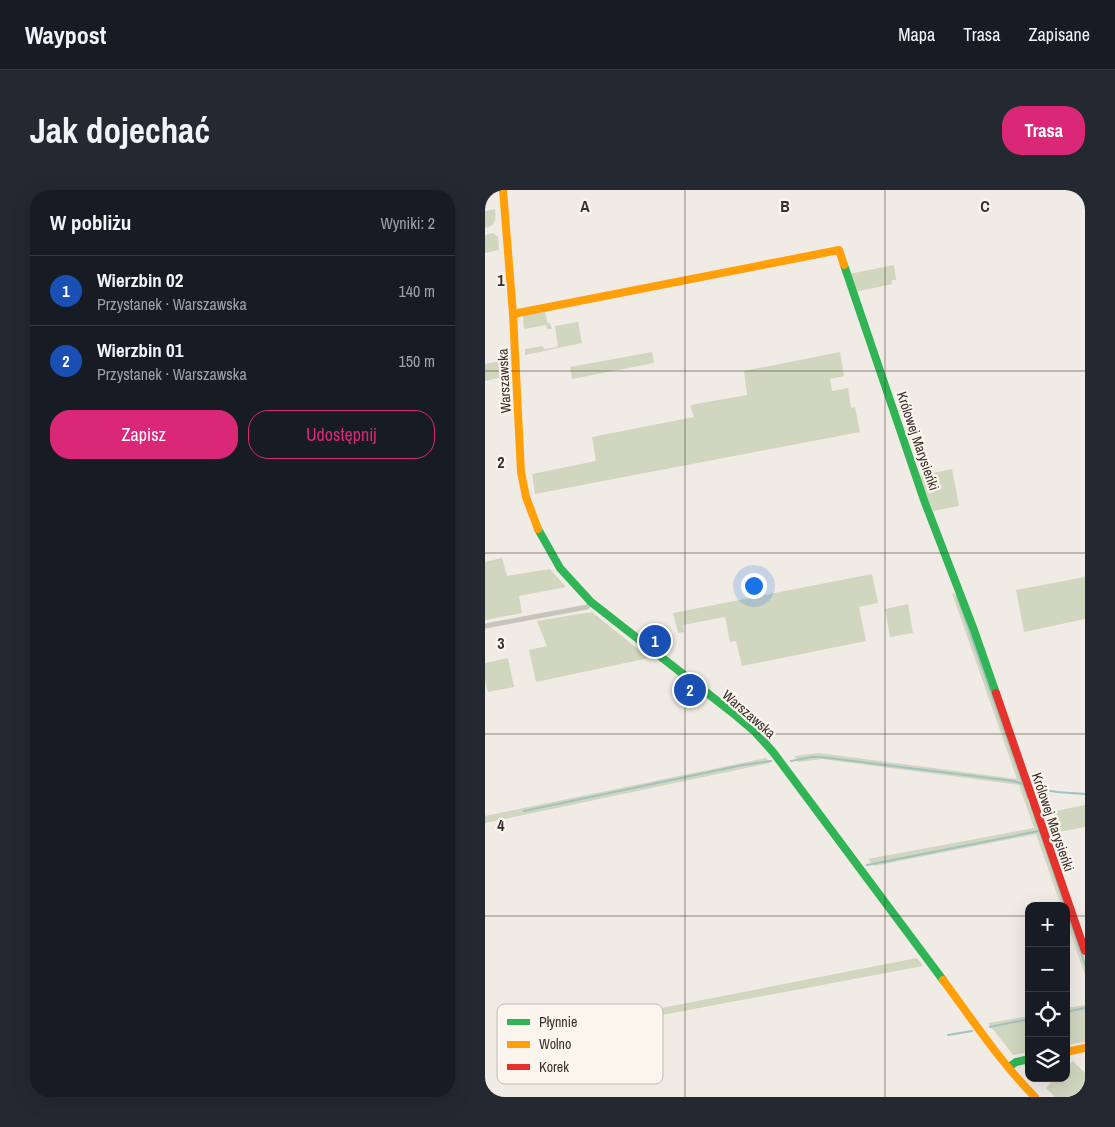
<!DOCTYPE html>
<html lang="pl">
<meta charset="utf-8">
<style>
body{margin:0;font-family:"Archivo Narrow",sans-serif;background:#242831;color:#f1f3f6}
.controls{position:absolute;right:15px;bottom:15px;display:grid;overflow:hidden;border-radius:10px;box-shadow:0 5px 20px #0002}
.controls button{width:45px;height:45px;display:grid;place-items:center;padding:0;border:0;border-bottom:1px solid #363941;background:#171b24;color:#f1f3f6;font:25px sans-serif}
.you{position:absolute;left:268px;top:395px;width:18px;height:18px;margin:-12px;border:4px solid #fff;border-radius:50%;background:#1a73e8;box-shadow:0 0 0 8px #1a73e833}
.badge{display:grid;place-items:center;width:32px;height:32px;border-radius:50%;background:#db2777;color:#fff;font-size:16px;font-weight:700}
.pin{position:absolute;translate:-50% -50%;border:2px solid #fff;box-shadow:0 1px 5px #0006}
.list{margin:0;padding:0;list-style:none}
h2{display:flex;justify-content:space-between;align-items:center;height:65px;margin:0;padding:0 20px;font-size:21px}
h2 small{font-size:16px;font-weight:400;color:#9ea1a6}
.list li{display:grid;grid-template-columns:32px 1fr auto;gap:15px;align-items:center;box-sizing:border-box;height:70px;padding:0 20px;border-top:1px solid #363941}
.list b{display:block;font-size:19px;white-space:nowrap}
.list p{margin:0;font-size:16px;white-space:nowrap;color:#9ea1a6}
.list em{font-size:16px;font-style:normal;color:#9ea1a6}
.actions{display:flex;gap:10px;padding:15px 20px}
.actions a{flex:1;padding:11px 0;border:1px solid #db2777;border-radius:20px;text-align:center;font-size:18px;color:#db2777}
.actions .main{background:#db2777;color:#fff}
.icon{flex:none;width:28px;height:28px;fill:none;stroke:currentColor;stroke-width:2;stroke-linecap:round;stroke-linejoin:round}
.map{position:relative;flex:none;width:600px;height:907px;overflow:hidden;border-radius:20px}
header{display:flex;align-items:center;gap:30px;box-sizing:border-box;height:70px;padding:0 25px;background:#171b24;border-bottom:1px solid #363941}
header strong{font-size:24px}
nav{display:flex;gap:28px;margin-inline-start:auto;font-size:18px}
.intro{display:flex;align-items:center;justify-content:space-between;box-sizing:border-box;height:120px;padding:0 30px}
h1{margin:0;font-size:35px}
.button{padding:12px 22px;border-radius:20px;background:#db2777;color:#fff;font-size:18px;font-weight:700}
main{display:flex;gap:30px;padding:0 30px}
aside{flex:1;background:#171b24;border-radius:20px;box-shadow:0 5px 20px #0002}
.map>svg:first-child{display:block}
</style>
<header>
<strong>Waypost</strong>
<nav><a>Mapa</a><a>Trasa</a><a>Zapisane</a></nav>
</header>
<div class="intro"><h1>Jak dojechać</h1><a class="button">Trasa</a></div>
<main>
<aside>
<h2>W pobliżu<small>Wyniki: 2</small></h2>
<ul class="list">
<li><span class="badge" style="background:#1a4fb4">1</span><div><b>Wierzbin 02</b><p>Przystanek · Warszawska</p></div><em>140 m</em></li>
<li><span class="badge" style="background:#1a4fb4">2</span><div><b>Wierzbin 01</b><p>Przystanek · Warszawska</p></div><em>150 m</em></li>
</ul>
<div class="actions"><a class="main">Zapisz</a><a>Udostępnij</a></div>
</aside>
<div class="map">
<svg width="600" height="907" viewBox="0 0 600 907">
<rect width="100%" height="100%" fill="#f0ebe5"/>
<g fill="#d1d6bf">
<path d="M10 19C11 29 11 36 0 38V21Z"/>
<polygon points="8,43 13,47 14,60 0,63 0,45"/>
<polygon points="409,75 411,90 407,90 407,94 370,102 364,84"/>
<polygon points="60,122 62,132 65,134 67,139 62,139 61,135 39,139 38,125"/>
<polygon points="93,132 97,153 40,165 40,159 58,156 59,159 73,157 70,136"/>
<polygon points="167,162 169,173 87,189 85,177"/>
<polygon points="355,162 359,186 345,189 347,201 363,198 366,218 370,217 375,242 50,304 47,284 111,271 107,247 209,227 205,215 262,205 259,181"/>
<polygon points="22,170 22,186 0,191 0,174"/>
<polygon points="467,279 474,316 448,321 434,286"/>
<polygon points="17,368 22,386 65,379 81,397 34,406 37,423 0,430 0,372"/>
<polygon points="387,384 393,413 374,417 381,451 257,476 251,451 245,452 240,427 198,435 199,442 193,443 188,423"/>
<polygon points="600,387 600,429 539,442 531,400"/>
<polygon points="467,403 473,405 481,424 600,768 600,785 581,730 581,716 576,716 551,644 389,676 383,669 549,638 534,595 337,569 314,572 309,566 334,563 532,589"/>
<polygon points="423,414 428,443 405,447 400,419"/>
<polygon points="107,422 164,468 51,492 44,460 62,456 52,431"/>
<polygon points="23,468 29,497 3,502 0,490 0,473"/>
<polygon points="281,568 285,573 0,633 0,626"/>
<polygon points="600,615 600,637 563,644 556,624"/>
<polygon points="432,768 438,776 150,830 146,828 109,835 110,831"/>
<polygon points="600,815 600,852 581,855 581,818"/>
<polygon points="544,826 544,862 528,865 503,833"/>
<polygon points="588,871 600,883 600,907 570,907 561,898 570,888 581,888 581,878"/>
</g>
<g fill="none" stroke-linecap="round" stroke-linejoin="round">
<g stroke="#a1c2c1" stroke-width="2">
<polyline points="472,406 543,608"/>
<polyline points="306,571 327,567 336,567 528,591 538,594"/>
<polyline points="549,598 572,602 600,604"/>
<polyline points="546,616 580,716"/>
<polyline points="39,621 258,575 286,571"/>
<polyline points="382,675 554,641"/>
<polyline points="581,719 600,774"/>
<polyline points="581,822 600,818"/>
<polyline points="505,837 544,829"/>
<polyline points="463,845 487,841"/>
</g>
<polyline stroke="#c9c3be" stroke-width="5" points="0,436 102,417 106,412"/>
<g stroke="#30b455" stroke-width="8">
<polyline points="359,75 439,310 489,440 511,503"/>
<polyline points="53,339 75,378 106,412 249,524 270,542 288,562 458,790"/>
<polyline points="524,877 531,872 544,869"/>
</g>
<g stroke="#ff9f0a" stroke-width="8">
<polyline points="18,0 28,124 36,282 41,307 53,339"/>
<polyline points="28,124 354,60 359,75"/>
<path d="M458 790C487 829 515 872 550 907"/>
<polyline points="581,862 600,858"/>
</g>
<polyline stroke="#e5322d" stroke-width="8" points="511,503 600,761"/>
</g>
<path fill="none" stroke="#3b302b" stroke-width="1" stroke-opacity="0.55" d="M200 0V907M400 0V907M0 181H600M0 363H600M0 544H600M0 726H544M581 726H600"/>
<g text-anchor="middle" stroke-width="4.5" stroke-linejoin="round" paint-order="stroke">
<g font-size="14" fill="#3b302b" stroke="#fbf5ee">
<text transform="translate(19 191) rotate(-93)" y="5">Warszawska</text>
<text transform="translate(433 251) rotate(71)" y="5">Królowej Marysieńki</text>
<text transform="translate(264 524) rotate(41)" y="5">Warszawska</text>
<text transform="translate(568 632) rotate(71)" y="5">Królowej Marysieńki</text>
</g>
</g>
<rect x="12" y="814" width="166" height="80" rx="8" fill="#fbf5ee" stroke="#c1bab4" stroke-width="1"/>
<rect x="22" y="829" width="23" height="6" fill="#30b455"/>
<rect x="22" y="851" width="23" height="7" fill="#ff9f0a"/>
<rect x="22" y="874" width="23" height="6" fill="#e5322d"/>
<g font-size="14" fill="#3b302b">
<text x="54" y="837">Płynnie</text>
<text x="54" y="859">Wolno</text>
<text x="54" y="882">Korek</text>
</g>
<g font-size="16" text-anchor="middle" font-weight="bold" fill="#3b302b" stroke="#fbf5ee" stroke-width="4.5" stroke-linejoin="round" paint-order="stroke">
<text x="100" y="22">A</text>
<text x="300" y="22">B</text>
<text x="500" y="22">C</text>
<text x="16" y="96">1</text>
<text x="16" y="278">2</text>
<text x="16" y="459">3</text>
<text x="16" y="641">4</text>
</g>
</svg>
<div class="controls">
<button>+</button>
<button>−</button>
<button><svg class="icon" aria-label="locate" viewBox="0 0 24 24"><circle cx="12" cy="12" r="6"/><path d="M12 2v4M12 18v4M2 12h4M18 12h4"/></svg></button>
<button><svg class="icon" aria-label="layers" viewBox="0 0 24 24"><path d="M12 4l9 5-9 5-9-5zM3 14l9 5 9-5"/></svg></button>
</div>
<div class="you"></div>
<div class="pin badge" style="left:170px;top:451px;background:#1a4fb4">1</div>
<div class="pin badge" style="left:205px;top:500px;background:#1a4fb4">2</div>
</div>
</main>
